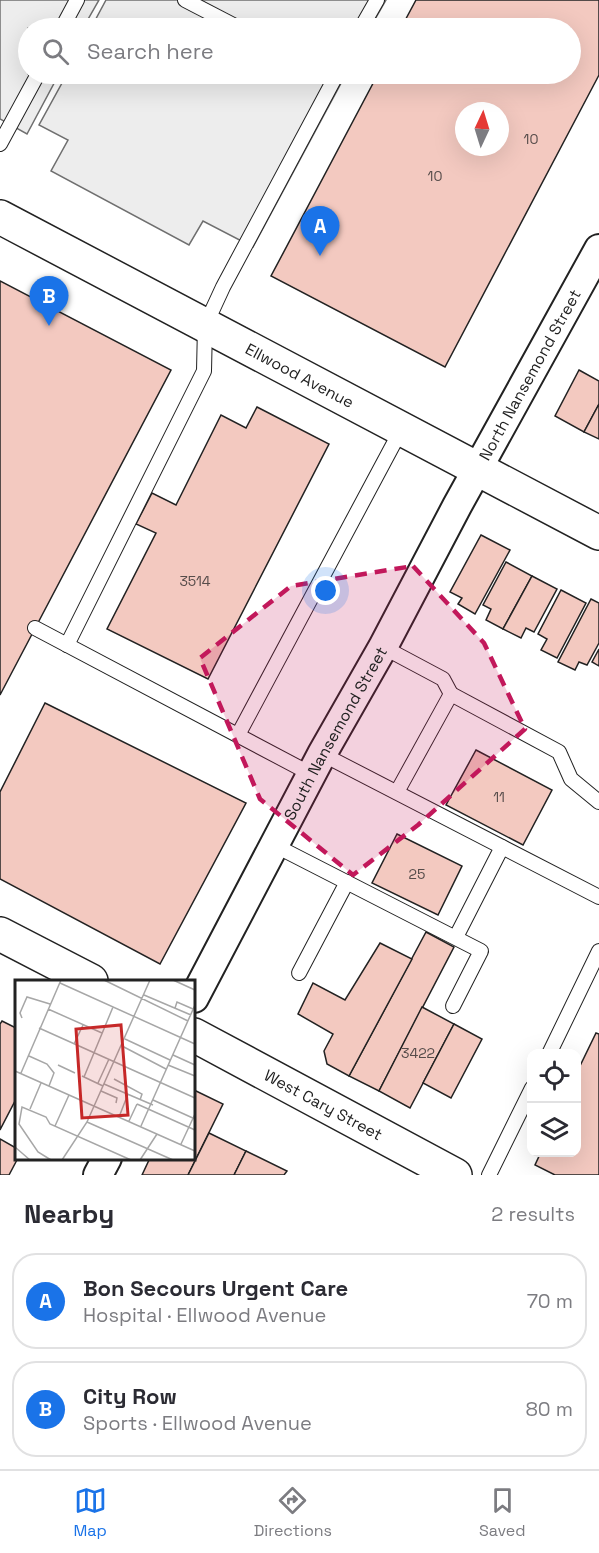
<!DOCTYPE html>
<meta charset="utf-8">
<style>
body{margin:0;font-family:"Space Grotesk",sans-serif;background:#f7f7f7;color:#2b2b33}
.controls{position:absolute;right:18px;bottom:18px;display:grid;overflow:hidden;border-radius:12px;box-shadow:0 6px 24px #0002}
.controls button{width:54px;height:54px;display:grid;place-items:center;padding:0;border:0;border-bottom:2px solid #e1e1e2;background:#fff;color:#2b2b33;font:30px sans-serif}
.compass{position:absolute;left:455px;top:102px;width:54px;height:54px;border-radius:50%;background:#fff;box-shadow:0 6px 24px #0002;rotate:4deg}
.you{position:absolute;left:326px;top:591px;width:21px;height:21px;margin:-15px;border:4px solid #fff;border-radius:50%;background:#1a73e8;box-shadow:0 0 0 9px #1a73e833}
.badge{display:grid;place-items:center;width:39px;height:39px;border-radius:50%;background:#1a73e8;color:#fff;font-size:20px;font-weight:700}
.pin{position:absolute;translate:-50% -50px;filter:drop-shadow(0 2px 3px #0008)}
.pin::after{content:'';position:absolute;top:32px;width:21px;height:18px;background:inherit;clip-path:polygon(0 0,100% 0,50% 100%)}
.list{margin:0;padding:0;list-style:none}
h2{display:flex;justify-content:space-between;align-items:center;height:78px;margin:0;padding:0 24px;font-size:26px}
h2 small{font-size:20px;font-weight:400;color:#7c7c81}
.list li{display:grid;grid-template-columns:39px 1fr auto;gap:18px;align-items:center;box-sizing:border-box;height:96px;margin:0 12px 12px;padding:0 12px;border:2px solid #e1e1e2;border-radius:24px}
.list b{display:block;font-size:22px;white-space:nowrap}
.list p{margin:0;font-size:20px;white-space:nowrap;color:#7c7c81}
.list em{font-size:20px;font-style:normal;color:#7c7c81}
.icon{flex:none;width:33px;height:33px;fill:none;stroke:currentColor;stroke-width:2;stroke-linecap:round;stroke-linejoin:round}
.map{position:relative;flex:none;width:599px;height:1175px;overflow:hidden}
.search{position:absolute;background:#fff;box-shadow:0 6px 24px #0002;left:18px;right:18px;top:18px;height:66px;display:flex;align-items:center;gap:15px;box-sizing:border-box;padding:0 21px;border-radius:33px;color:#7c7c81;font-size:22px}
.sheet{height:294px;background:#fff}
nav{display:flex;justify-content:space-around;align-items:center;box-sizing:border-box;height:84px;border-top:2px solid #e1e1e2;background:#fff;font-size:16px;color:#7c7c81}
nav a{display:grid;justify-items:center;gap:3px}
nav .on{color:#1a73e8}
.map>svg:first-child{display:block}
</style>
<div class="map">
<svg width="599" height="1175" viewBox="0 0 599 1175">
<rect width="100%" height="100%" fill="#fff"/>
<g fill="#ededed" stroke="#6f6f6f" stroke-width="1.5">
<polygon points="0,0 99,0 83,28 28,28 28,74 59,74 27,134 0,119"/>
<polygon points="106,0 386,0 370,28 91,28"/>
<polygon points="67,74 346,74 253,247 203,221 189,245 51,171 68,140 39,125"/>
</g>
<g fill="#f3c9c0" stroke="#222" stroke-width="1.5" fill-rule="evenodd">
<path d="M416 0H599V75L445 367 271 276 378 74H570V28H401ZM464 111H500V147H464Z"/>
<polygon points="0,281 171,370 0,695"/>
<polygon points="579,370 599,381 599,404 584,432 555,416"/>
<polygon points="599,404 599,439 584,432"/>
<polygon points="257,407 329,444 208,679 107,629 156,533 136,524 152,493 176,505 221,415 246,428"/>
<polygon points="481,535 510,550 475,614 458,604 462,598 450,592"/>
<polygon points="506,562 532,576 503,629 486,620 491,609 483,605"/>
<polygon points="532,576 557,589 534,632 526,628 521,638 503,629"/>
<polygon points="561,590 586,603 557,658 541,650 547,639 538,634"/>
<polygon points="591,599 599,603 599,643 587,665 579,662 575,670 558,662"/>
<polygon points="599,649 599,666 592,662"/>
<polygon points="45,703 246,803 160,964 0,879 0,792"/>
<polygon points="476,750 552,790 523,845 446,805"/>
<polygon points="397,834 462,866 438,915 372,883"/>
<polygon points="426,932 454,947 379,1091 349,1076"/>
<polygon points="380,943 412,959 349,1076 327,1064 324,1051 333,1034 298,1014 313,983 345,1000"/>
<polygon points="422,1007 454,1024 410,1108 379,1091"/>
<polygon points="2,1021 16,1028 16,1099 0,1130 0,1024"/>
<polygon points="454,1024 482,1039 451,1098 423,1083"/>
<polygon points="596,1033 599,1034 599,1175 555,1175 535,1165 541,1152 576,1152 576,1069 578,1070"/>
<polygon points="194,1090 223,1104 188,1175 142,1175 150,1158 194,1158"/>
<polygon points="209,1133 246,1151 234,1175 188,1175"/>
<polygon points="0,1139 16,1148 18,1158 9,1175 0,1175"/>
<polygon points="246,1151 287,1171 284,1175 234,1175"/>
</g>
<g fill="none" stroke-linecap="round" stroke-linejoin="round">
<defs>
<g id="lane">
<polyline points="185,0 239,28"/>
<polyline points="62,28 77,0"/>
<polyline points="361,28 377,0"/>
<polyline points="0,144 38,74"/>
<polyline points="35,628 311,774"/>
<polyline points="67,645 204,371 205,326 223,287 337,74"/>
<polyline points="383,647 443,679 451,694 397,792"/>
<polyline points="451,694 559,752 571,779 599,802"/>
<polyline points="238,735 401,430"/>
<polyline points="322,754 599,897"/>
<polyline points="274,845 481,951 453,1006"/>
<polyline points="456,937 502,847"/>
<polyline points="299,973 347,882"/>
<polyline points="549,1054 599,951"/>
<polyline points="489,1175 532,1088"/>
</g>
<g id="street">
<path id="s1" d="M194 998 322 754 383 647 457 506 599 249"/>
<polyline points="98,1175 107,1158"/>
</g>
<g id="primary">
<path id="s2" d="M0 217 599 533"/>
<polyline points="0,934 91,981"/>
<path id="s3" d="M194 1035 455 1175"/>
</g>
</defs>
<use href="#lane" stroke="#222" stroke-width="16"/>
<use href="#street" stroke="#222" stroke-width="32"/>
<use href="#primary" stroke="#222" stroke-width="36"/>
<use href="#lane" stroke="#fff" stroke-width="14"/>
<use href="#street" stroke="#fff" stroke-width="28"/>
<use href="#primary" stroke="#fff" stroke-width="33"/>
</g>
<path fill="#c2185b" fill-opacity="0.2" stroke="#c2185b" stroke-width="4.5" stroke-dasharray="12 8" stroke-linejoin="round" d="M413 566 484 643 525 729 418 825 353 875 260 799 200 658 291 586Z"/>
<g text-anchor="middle" stroke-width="4.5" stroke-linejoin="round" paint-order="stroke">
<g font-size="14" fill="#564c4a">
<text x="531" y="144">10</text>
<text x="435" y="181">10</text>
<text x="195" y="586">3514</text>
<text x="499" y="802">11</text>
<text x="417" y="879">25</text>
<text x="418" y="1058">3422</text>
</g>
<g font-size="16" fill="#222" stroke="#fff">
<text dy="6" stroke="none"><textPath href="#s1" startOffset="708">North Nansemond Street</textPath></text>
<text dy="6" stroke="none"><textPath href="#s2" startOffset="339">Ellwood Avenue</textPath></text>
<text dy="6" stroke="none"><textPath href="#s1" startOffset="300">South Nansemond Street</textPath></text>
<text dy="6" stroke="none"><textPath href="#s3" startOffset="147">West Cary Street</textPath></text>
</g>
</g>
<g transform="translate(15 980)">
<rect width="180" height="180" fill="#fff"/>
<path fill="none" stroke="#a7a7a7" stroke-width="1.5" d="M89 0 173 41M158 0 180 10M45 3 180 64M129 15 176 35M160 28 162 22 178 29M33 29 87 53M7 38 5 33 12 17 35 24M24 48 180 118M110 59 155 80M59 64 68 45M107 66 151 89M158 75 180 85M14 76 32 84 39 93 34 106M43 85 60 93M153 85 180 96M0 91 180 171M6 93 46 0M67 96 88 106M69 97 98 27M99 99 127 114 125 120M83 103 94 79M89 104 138 125M86 111 102 118 101 123M138 120 180 139M122 124 180 150M15 129 26 103M104 137 113 114M114 141 122 124M72 142 158 180M40 146 54 115M126 146 180 25M166 164 180 134M0 167 15 180M36 180 23 172 4 144 7 127 31 137 35 144 116 180M47 180 72 142 135 0M125 180 142 154"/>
<path fill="#c62828" fill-opacity="0.15" stroke="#c62828" stroke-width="3" d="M106 45 113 135 67 138 61 49Z"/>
<rect width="180" height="180" fill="none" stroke="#222" stroke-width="3"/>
</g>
</svg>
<div class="controls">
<button><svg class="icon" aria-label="locate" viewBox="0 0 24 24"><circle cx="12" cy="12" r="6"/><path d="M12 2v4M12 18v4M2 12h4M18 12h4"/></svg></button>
<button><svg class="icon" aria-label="layers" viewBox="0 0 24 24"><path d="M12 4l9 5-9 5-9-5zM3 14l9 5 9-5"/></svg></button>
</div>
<svg class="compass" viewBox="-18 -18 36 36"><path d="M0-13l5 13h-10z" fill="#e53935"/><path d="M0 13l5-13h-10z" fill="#7c7c81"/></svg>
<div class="you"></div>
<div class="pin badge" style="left:320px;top:256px">A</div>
<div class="pin badge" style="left:49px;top:326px">B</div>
<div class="search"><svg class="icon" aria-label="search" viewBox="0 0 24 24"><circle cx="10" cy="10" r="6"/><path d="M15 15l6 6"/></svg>Search here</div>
</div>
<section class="sheet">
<h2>Nearby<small>2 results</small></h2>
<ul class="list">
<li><span class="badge">A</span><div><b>Bon Secours Urgent Care</b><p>Hospital · Ellwood Avenue</p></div><em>70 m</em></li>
<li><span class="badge">B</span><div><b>City Row</b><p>Sports · Ellwood Avenue</p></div><em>80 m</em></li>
</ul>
</section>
<nav>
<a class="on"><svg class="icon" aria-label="map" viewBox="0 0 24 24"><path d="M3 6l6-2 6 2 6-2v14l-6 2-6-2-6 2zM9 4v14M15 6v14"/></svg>Map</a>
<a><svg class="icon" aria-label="directions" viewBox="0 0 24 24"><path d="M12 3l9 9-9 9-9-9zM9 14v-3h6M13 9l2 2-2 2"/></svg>Directions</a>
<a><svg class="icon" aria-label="saved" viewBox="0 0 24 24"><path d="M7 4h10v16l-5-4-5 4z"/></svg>Saved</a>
</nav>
